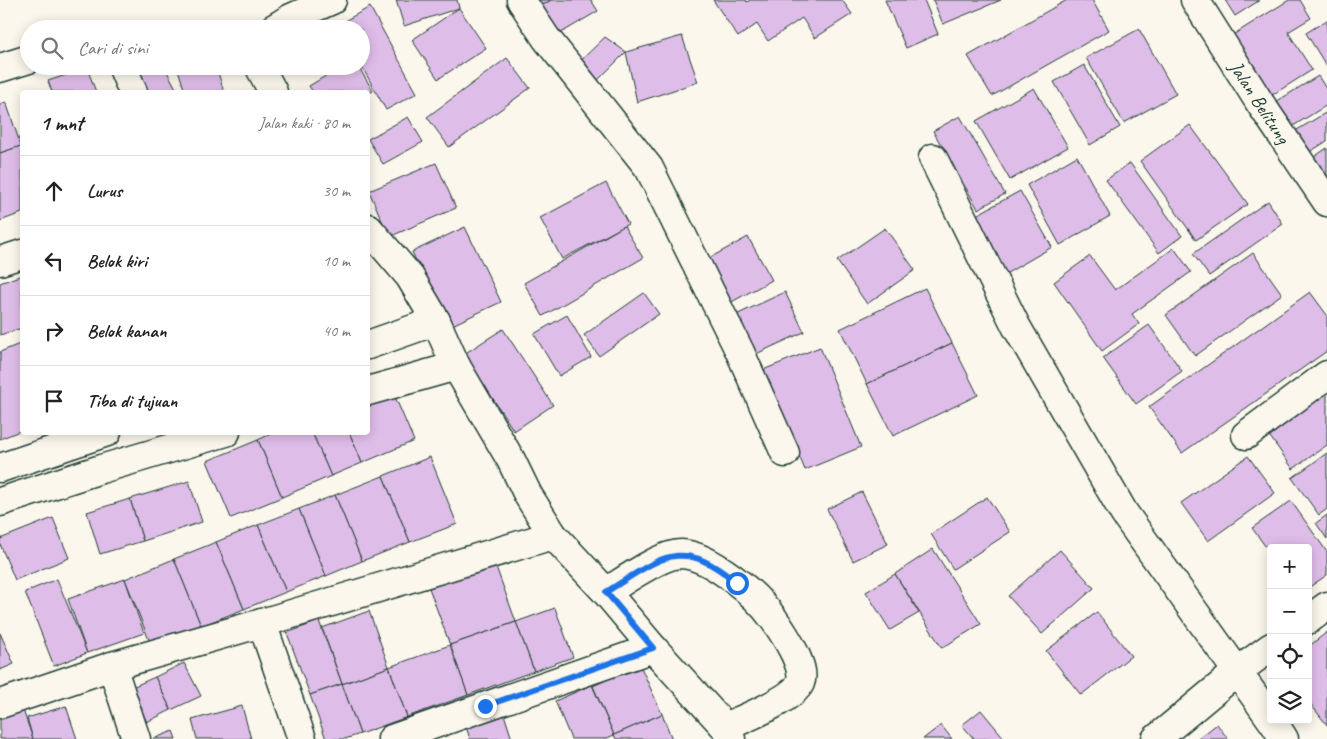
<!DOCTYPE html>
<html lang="id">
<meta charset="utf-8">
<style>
body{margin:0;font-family:Caveat,sans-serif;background:#f6f6f6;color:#222}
.controls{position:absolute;right:15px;bottom:15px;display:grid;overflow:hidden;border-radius:5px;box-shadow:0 2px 12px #0003}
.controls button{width:45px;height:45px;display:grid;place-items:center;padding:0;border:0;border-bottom:1px solid #e0e0e0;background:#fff;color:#222;font:25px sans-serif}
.stop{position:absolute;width:15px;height:15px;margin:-11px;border:4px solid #1a73e8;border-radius:50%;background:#fff}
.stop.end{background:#1a73e8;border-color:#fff;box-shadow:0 1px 5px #0008}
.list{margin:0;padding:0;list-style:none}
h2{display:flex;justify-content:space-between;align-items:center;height:65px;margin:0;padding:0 20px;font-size:21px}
h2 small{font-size:16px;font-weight:400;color:#767676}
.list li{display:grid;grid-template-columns:32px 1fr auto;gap:15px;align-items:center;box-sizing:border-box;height:70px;padding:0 20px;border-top:1px solid #e0e0e0}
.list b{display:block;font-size:19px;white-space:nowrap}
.list em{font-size:16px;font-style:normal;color:#767676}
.icon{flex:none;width:28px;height:28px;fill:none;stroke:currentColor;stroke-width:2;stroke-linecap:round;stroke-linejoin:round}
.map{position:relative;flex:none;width:1327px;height:739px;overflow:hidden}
.search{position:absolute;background:#fff;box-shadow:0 2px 12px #0003;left:20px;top:20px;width:350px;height:55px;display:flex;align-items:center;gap:12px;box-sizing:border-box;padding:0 18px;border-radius:28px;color:#767676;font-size:19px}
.panel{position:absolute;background:#fff;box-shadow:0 2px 12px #0003;left:20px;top:90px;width:350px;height:345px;border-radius:5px}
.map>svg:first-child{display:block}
</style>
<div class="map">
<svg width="1327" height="739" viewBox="0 0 1327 739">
<rect width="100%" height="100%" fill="#fbf7ec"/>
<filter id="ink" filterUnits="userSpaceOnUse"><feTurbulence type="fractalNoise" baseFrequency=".02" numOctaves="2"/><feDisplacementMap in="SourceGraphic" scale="10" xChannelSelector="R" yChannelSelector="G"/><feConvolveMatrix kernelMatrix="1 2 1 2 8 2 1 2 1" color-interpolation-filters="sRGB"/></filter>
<g filter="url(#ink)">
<g fill="#dfbde9" stroke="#1f3d34">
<polygon points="396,0 457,0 459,8 404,26"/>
<polygon points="527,0 551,0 534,11"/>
<polygon points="551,0 591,0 598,11 551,39 534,11"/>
<polygon points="713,0 746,0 747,2 750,0 842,0 852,14 815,38 802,18 768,41 757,24 738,37"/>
<polygon points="885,0 924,0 938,34 906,48"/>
<polygon points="933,0 1001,0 943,24"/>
<polygon points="1067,0 1092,0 1109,30 992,96 968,56"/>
<polygon points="1225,0 1260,0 1235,16"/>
<polygon points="1289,0 1300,0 1311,18 1288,32 1312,70 1269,97 1231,36"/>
<polygon points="370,7 417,93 386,110 361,65 361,29 341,29 339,24"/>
<polygon points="459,8 486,48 438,79 412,40"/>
<polygon points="1327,20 1327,67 1306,33"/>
<polygon points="1139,29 1176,94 1124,123 1086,58"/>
<polygon points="682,36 698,82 637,102 626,52"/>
<polygon points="605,37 626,52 590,88 571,70"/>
<polygon points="507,58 530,88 449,147 427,117"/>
<polygon points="1084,65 1120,127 1090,145 1054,82"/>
<polygon points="147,66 164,66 178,92 141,92 132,75"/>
<polygon points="177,66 216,66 224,92 185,92"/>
<polygon points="342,66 358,66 373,91 368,94 368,92 313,92 309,86"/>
<polygon points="87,68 96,92 52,92 48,81"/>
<polygon points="1318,76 1327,90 1327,105 1285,131 1269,106"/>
<polygon points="1034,88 1068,147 1010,180 976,121"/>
<polygon points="6,102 21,146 0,153 0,104"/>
<polygon points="1327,112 1327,141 1300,158 1287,136"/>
<polygon points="960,116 1005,194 978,209 933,131"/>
<polygon points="408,117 423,142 383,164 368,139"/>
<polygon points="1190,125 1248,204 1196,240 1140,161"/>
<polygon points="21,146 22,151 22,213 0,221 0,153"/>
<polygon points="1327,148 1327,183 1311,159"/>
<polygon points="1077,156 1110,216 1060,245 1027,185"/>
<polygon points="436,163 456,208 389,237 369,191"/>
<polygon points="1130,163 1182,236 1159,253 1106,180"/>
<polygon points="606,183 628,224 562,259 540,218"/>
<polygon points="1020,191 1052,247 1002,276 969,219"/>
<polygon points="1268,201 1283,224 1209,276 1193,254"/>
<polygon points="624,226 643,258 543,316 524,283"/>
<polygon points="465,227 501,302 448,327 412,252"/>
<polygon points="885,228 915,270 867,304 837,261"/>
<polygon points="748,237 772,280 726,305 702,262"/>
<polygon points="1174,248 1191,272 1132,314 1139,324 1102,351 1054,282 1090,256 1115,290"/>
<polygon points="1253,253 1282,294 1195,356 1166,315"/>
<polygon points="22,275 22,328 0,335 0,283"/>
<polygon points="925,288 952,343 867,384 840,329"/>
<polygon points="785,292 804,332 756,354 736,315"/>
<polygon points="1310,292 1327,315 1327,351 1182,453 1149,407"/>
<polygon points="644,293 659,314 599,356 584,335"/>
<polygon points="567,315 591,357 559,376 534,334"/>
<polygon points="1149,325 1182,371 1136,404 1103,358"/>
<polygon points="503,329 553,405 514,431 464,354"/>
<polygon points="22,343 22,430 0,439 0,352"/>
<polygon points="952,343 978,395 893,436 867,384"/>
<polygon points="820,347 861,447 805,470 763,370"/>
<polygon points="390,385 414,441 362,463 349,432 368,432 368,394"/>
<polygon points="1327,392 1327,445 1293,469 1268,434"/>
<polygon points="275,432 312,432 331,476 282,497 258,440"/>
<polygon points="312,432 349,432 362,463 331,476"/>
<polygon points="258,440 282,497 231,518 207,461"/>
<polygon points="1327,453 1327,509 1319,515 1292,478"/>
<polygon points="1248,456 1275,493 1208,541 1181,503"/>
<polygon points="430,457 457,524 410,542 383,476"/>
<polygon points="383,476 410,542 362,561 335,495"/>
<polygon points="189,481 202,522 143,541 130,499"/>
<polygon points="862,492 888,544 853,561 827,509"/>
<polygon points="335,495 362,561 326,576 299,509"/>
<polygon points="987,497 1010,532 953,569 931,534"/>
<polygon points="130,499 143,541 100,554 87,512"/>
<polygon points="1291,501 1327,552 1327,575 1308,588 1308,548 1271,548 1271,554 1252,528"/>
<polygon points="299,509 326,576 286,592 258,525"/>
<polygon points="1327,515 1327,539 1316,523"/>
<polygon points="53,518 69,558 15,580 0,544 0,539"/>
<polygon points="258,525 286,592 244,609 216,542"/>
<polygon points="216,542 244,609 201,626 174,559"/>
<polygon points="933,549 981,624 942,648 895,574"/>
<polygon points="1060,550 1094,588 1042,634 1008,596"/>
<polygon points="174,559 201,626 151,645 125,579"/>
<polygon points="495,564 516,622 450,645 429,588"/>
<polygon points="895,574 919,613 890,630 866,592"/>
<polygon points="57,579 87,653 54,666 25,592"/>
<polygon points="125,579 144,633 87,653 68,599"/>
<polygon points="555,608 573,657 534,671 516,622"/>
<polygon points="369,611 389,667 342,684 322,628"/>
<polygon points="1097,612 1131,656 1081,695 1046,651"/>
<polygon points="319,621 342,684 310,695 287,633"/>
<polygon points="516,622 534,671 468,695 450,645"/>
<polygon points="1327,632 1327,725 1308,701 1308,647"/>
<polygon points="0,633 14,664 0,670"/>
<polygon points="450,645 468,695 407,717 389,667"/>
<polygon points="184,663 201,696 171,710 155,677"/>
<polygon points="640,665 662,714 614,735 593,686"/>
<polygon points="389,667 407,717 360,734 342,684"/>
<polygon points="155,677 171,710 147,722 130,688"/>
<polygon points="342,684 360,734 345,739 326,739 310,695"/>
<polygon points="592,685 614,735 605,739 571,739 555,701"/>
<polygon points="501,705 512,739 470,739 463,717"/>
<polygon points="66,706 77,739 33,739 27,718"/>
<polygon points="242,706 251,739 197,739 192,720"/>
<polygon points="23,710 33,739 0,739 0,717"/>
<polygon points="981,710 1005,739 974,739 962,725"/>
<polygon points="662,714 672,739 616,739 614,735"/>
<polygon points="1217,724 1228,739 1198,739"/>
<polygon points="941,725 952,739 923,739"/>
<polygon points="173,731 176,739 153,739"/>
</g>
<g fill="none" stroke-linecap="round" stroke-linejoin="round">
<defs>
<g id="street">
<polyline points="521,0 546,38 649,168 740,352 785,453"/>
<polyline points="1195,0 1260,103 1327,202"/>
<polyline points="273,29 291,18 332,0"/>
<polyline points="122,66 133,92"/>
<polyline points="259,66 273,92"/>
<polyline points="0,68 29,59"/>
<polyline points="933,158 1016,326 1124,513 1271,719"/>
<polyline points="368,228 410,277 436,321 456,366 511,460 528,495 553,535 606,592 653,648 725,727 731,739"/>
<polyline points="0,261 22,254"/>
<polyline points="368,345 436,321"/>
<polyline points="368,391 456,366"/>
<polyline points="1246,435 1327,375"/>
<polyline points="0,468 107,432"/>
<polyline points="0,502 101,469 226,432"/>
<path d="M606 592C624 581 661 554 681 554 710 555 757 595 773 618 781 629 789 642 795 654 799 663 804 674 800 683 793 699 743 719 725 727"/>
<polyline points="1308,620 1327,606"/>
<polyline points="112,666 136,739"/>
<polyline points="0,704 112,666 262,623"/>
<polyline points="1272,720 1284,739"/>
<polyline points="302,739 262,623 553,535"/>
<polyline points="392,739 653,648"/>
<polyline points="1156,739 1238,671 1271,647"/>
</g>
</defs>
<use href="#street" stroke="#1f3d34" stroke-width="31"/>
<use href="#street" stroke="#fbf7ec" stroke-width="28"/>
</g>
</g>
<g fill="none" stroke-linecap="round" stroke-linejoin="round" filter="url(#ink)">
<path stroke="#1a73e8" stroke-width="6" d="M485 706 653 648 606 592C661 558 680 535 737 583"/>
</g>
<g text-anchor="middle" stroke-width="4.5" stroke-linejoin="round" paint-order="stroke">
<g font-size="20" fill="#1f3d34" stroke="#fbf7ec">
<text transform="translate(1260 102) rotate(57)" y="7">Jalan Belitung</text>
</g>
</g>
</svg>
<div class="controls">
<button>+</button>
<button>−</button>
<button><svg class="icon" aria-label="locate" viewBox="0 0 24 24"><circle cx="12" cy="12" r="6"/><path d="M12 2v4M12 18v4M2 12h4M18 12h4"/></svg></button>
<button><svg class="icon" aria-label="layers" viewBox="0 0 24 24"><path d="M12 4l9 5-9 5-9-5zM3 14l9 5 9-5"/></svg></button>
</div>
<div class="stop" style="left:737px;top:583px"></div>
<div class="stop end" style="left:485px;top:706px"></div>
<div class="search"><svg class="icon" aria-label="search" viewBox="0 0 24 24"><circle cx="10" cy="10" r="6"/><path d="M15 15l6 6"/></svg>Cari di sini</div>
<section class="panel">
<h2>1 mnt<small>Jalan kaki · 80 m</small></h2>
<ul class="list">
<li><svg class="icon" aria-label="ahead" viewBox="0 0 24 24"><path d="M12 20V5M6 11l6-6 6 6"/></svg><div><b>Lurus</b></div><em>30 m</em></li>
<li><svg class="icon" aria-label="left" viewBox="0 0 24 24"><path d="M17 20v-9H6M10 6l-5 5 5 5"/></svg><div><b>Belok kiri</b></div><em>10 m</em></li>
<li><svg class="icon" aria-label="right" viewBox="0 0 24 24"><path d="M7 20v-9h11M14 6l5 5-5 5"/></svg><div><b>Belok kanan</b></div><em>40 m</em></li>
<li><svg class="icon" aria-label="arrive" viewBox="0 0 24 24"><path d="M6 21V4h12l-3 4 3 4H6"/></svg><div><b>Tiba di tujuan</b></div></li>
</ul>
</section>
</div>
